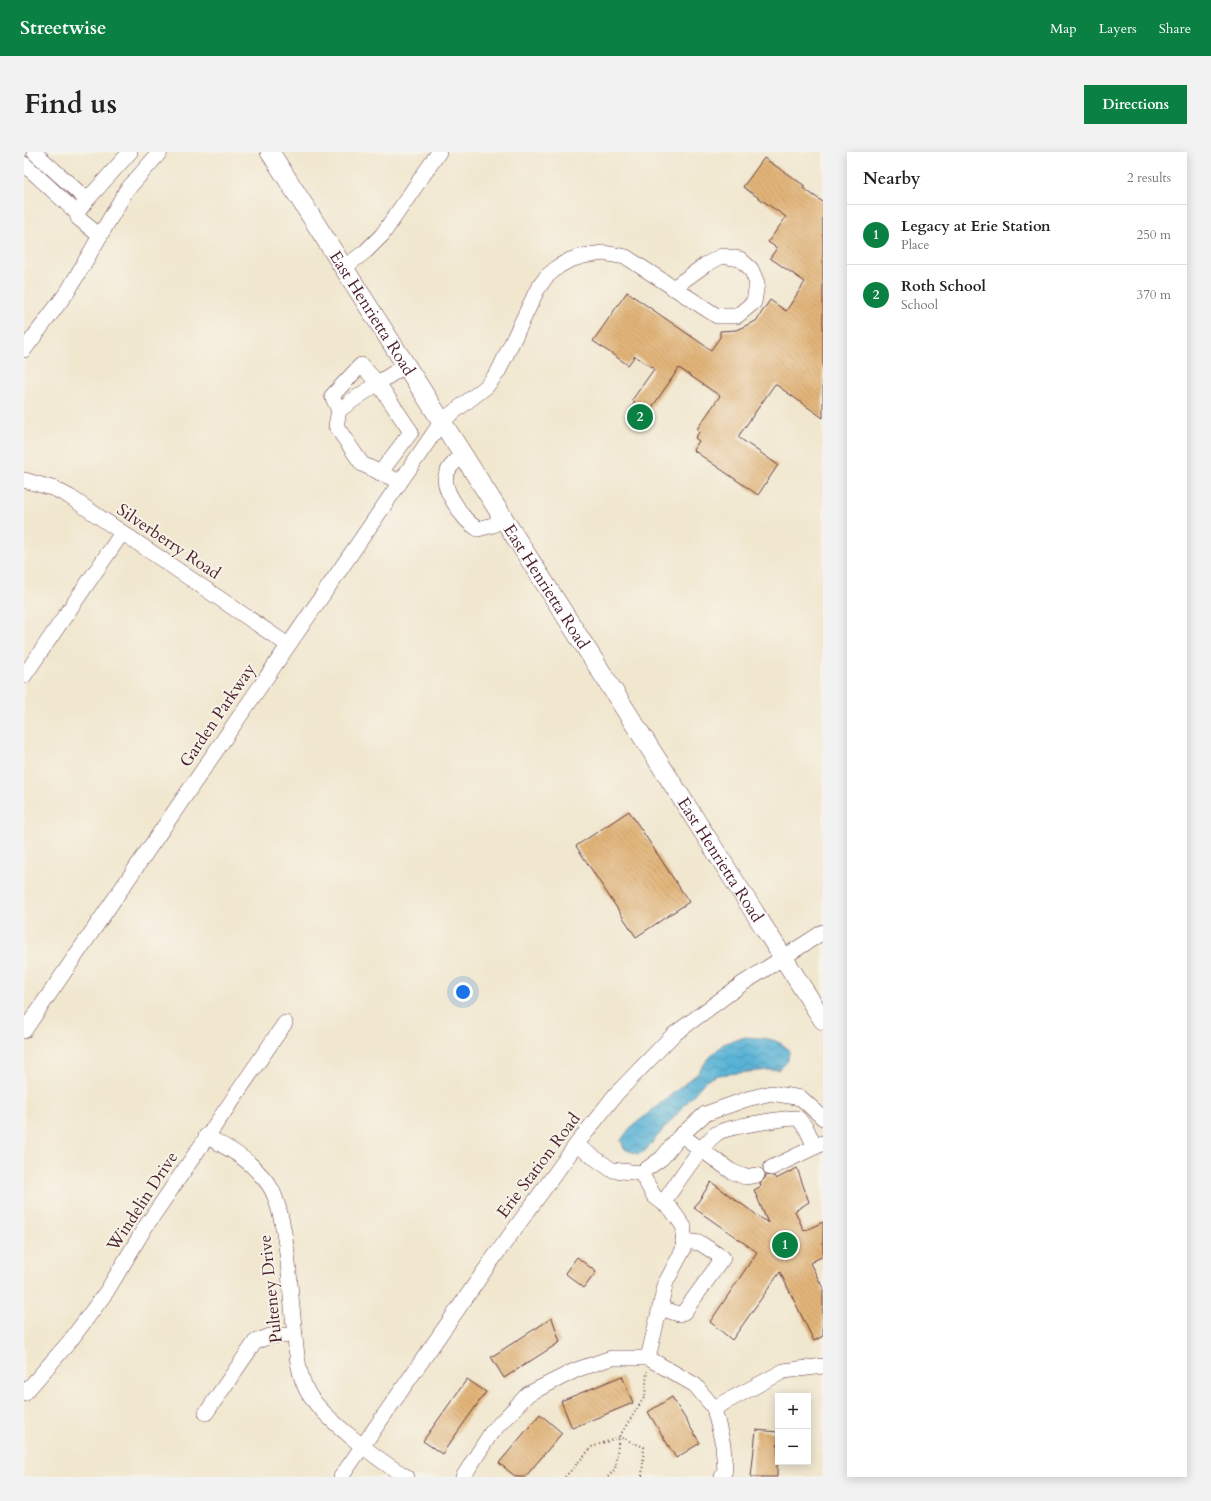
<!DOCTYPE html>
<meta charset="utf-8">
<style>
body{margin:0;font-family:Cardo,serif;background:#f2f2f2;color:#222}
.controls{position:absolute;right:12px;bottom:12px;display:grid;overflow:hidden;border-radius:0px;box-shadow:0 2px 10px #0003}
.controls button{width:36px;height:36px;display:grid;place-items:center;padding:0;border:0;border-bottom:1px solid #e0e0e0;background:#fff;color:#222;font:20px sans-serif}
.you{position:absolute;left:439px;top:840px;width:14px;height:14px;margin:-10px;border:3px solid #fff;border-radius:50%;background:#1a73e8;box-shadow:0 0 0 6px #1a73e833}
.badge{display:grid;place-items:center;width:26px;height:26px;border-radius:50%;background:#0b8043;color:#fff;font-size:13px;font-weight:700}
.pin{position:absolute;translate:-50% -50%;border:2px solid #fff;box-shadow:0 1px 4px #0006}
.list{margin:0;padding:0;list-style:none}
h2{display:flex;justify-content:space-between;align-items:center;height:52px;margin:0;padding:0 16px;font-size:17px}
h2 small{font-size:13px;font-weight:400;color:#767676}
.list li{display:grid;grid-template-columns:26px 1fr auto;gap:12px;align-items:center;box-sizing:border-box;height:60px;padding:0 16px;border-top:1px solid #e0e0e0}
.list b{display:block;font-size:15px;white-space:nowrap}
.list p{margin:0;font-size:13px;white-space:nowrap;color:#767676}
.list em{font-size:13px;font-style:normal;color:#767676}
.map{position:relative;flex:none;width:799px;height:1325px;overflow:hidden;border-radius:0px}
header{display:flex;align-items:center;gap:24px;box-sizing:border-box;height:56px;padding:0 20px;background:#0b8043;color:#fff}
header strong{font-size:19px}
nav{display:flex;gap:22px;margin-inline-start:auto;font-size:14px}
.intro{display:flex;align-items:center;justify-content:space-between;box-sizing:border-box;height:96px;padding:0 24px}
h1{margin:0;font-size:28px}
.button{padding:10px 18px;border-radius:0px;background:#0b8043;color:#fff;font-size:14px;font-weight:700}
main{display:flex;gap:24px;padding:0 24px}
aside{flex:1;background:#fff;border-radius:0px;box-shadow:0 2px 10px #0003}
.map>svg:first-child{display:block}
</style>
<header>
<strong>Streetwise</strong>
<nav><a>Map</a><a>Layers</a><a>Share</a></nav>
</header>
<div class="intro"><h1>Find us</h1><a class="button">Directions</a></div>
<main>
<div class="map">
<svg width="799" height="1325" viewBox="0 0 799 1325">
<defs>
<pattern id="water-waves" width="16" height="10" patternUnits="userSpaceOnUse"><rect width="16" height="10" fill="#58b3d6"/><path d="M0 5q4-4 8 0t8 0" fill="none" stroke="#4b91ae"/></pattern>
<pattern id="building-back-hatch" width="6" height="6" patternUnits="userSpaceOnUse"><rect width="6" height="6" fill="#e1b478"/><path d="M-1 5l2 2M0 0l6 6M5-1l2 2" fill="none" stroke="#c39a68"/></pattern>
</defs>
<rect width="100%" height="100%" fill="#f7f3e8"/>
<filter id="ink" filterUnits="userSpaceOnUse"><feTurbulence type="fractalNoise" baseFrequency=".025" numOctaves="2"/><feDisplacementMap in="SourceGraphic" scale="8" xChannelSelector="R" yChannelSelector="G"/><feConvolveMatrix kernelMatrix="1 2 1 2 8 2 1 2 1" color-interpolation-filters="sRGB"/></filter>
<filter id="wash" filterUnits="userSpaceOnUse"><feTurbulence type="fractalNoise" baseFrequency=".012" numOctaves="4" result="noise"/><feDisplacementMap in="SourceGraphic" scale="16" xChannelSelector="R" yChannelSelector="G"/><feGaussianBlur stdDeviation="0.9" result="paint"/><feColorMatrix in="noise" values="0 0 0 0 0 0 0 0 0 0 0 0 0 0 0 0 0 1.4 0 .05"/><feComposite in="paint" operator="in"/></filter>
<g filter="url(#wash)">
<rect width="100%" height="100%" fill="#f1e7cf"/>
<path fill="url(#water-waves)" stroke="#516980" d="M721 885C736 886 755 885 765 899L764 909 756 917 694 923 683 927 620 1000 613 1002 600 997 597 988 606 976 674 921 684 907 699 892Z"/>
<g id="blocks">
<g fill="url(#building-back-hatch)">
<polygon points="740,6 781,34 779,36 799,50 799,266 751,232 714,285 754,313 734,343 669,298 675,289 671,286 676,279 673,277 696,244 655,216 620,267 606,257 611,250 608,248 630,217 611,204 604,213 569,189 603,140 687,198 696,185 696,179 712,178 732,169 746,148 762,159 781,130 746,106 753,96 744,90 762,65 719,35"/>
<polygon points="605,659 665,750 612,785 552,694"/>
<polygon points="773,1016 785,1050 771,1059 780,1079 799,1070 799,1104 786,1111 799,1136 799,1184 790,1189 756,1120 708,1188 686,1170 733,1100 670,1056 687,1030 744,1071 730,1038 737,1034 736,1031 741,1026 742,1023 750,1024 752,1027"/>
<polygon points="553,1105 572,1120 560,1136 541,1121"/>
<polygon points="528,1166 536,1190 480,1226 467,1205"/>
<polygon points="598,1224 609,1251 548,1276 537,1249"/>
<polygon points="443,1227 462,1240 418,1302 399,1289"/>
<polygon points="648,1245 676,1291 652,1306 624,1260"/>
<polygon points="516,1262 538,1281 501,1325 492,1325 475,1311"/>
<polygon points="732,1278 754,1280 753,1325 727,1325"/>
</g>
</g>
</g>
<g filter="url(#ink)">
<use href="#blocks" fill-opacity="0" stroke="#633d44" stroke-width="1"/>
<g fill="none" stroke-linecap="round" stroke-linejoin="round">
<defs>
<g id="minor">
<polyline points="10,0 63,48"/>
<polyline points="0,12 53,61"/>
<polyline points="76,84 54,66 53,61 63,48 106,0"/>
<polyline points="321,115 342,99 358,83 415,0"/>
<polyline points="0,198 44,139 102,39 136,0"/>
<polyline points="315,258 354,231 387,280 356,321"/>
<path d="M439 303C415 321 418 333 433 355 439 365 444 371 454 377L469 373 479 366"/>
<polyline points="0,328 31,337 46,345 264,493"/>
<polyline points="376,330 338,312 312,274 315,258 308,244 337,213 354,231 382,213"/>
<polyline points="0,524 98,381"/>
<polyline points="0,879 418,269 462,235 474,220 513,138 522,125 535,114 546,108 559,104 579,101 602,105 693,164 713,164 730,150 733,131 727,117 716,107 698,104 681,113 649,136"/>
<polyline points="657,983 707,1019 721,1025 733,1023"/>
<path d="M182 984C200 994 220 1004 234 1020 241 1027 248 1036 251 1045 265 1084 265 1133 270 1174 272 1196 273 1219 283 1239 296 1264 358 1311 383 1325"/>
<polyline points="552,993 588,1018 617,1021 638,1006 655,985 681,962 723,947 747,941 777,946 799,966"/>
<polyline points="747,1016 799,991"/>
<polyline points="617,1021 630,1044 647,1057 660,1075 659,1098 642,1130 624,1206"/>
<path d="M639 1051C652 1033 675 995 692 982 700 975 761 966 774 966L782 976 791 995"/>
<polyline points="636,1156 655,1162 660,1160 699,1106 676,1091 659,1089"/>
<polyline points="0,1242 46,1189 83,1139 122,1074 261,871"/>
<polyline points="690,1256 760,1219 799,1214"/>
<polyline points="182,1261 231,1190 246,1184 271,1183"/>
<polyline points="317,1325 468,1108 552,993 592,942 649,883 718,832 799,780"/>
<polyline points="439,1325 467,1281 504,1242 552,1218 587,1206 624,1206 671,1233 690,1256 699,1293 701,1318 698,1325"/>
</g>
<g id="major">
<path id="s1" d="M246 0 799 868"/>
</g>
</defs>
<use href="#minor" stroke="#633d44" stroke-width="16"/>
<use href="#major" stroke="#633d44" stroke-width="20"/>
<g stroke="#633d44" stroke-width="2" stroke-dasharray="1 3" stroke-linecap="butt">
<polyline points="541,1325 568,1295 595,1285 620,1295 618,1325"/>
<polyline points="584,1325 591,1317 595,1285 621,1244 623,1219"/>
</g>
<use href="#minor" stroke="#fff" stroke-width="15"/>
<use href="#major" stroke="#fff" stroke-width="19"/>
</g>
</g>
<g text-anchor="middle" stroke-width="4" stroke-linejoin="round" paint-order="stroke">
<g font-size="17" fill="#4a1f2b" stroke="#f7f3e8">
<text dy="6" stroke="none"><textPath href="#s1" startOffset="191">East Henrietta Road</textPath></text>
<text transform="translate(145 389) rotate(34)" y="6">Silverberry Road</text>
<text dy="6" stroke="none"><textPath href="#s1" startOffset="515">East Henrietta Road</textPath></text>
<text transform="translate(193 563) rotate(-56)" y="6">Garden Parkway</text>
<text dy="6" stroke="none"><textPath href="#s1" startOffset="839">East Henrietta Road</textPath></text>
<text transform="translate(514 1013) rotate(-53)" y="6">Erie Station Road</text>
<text transform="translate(118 1049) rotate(-57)" y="6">Windelin Drive</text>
<text transform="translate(246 1137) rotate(-96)" y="6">Pulteney Drive</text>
</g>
</g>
</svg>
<div class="controls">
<button>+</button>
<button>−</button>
</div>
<div class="you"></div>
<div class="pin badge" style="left:761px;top:1093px">1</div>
<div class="pin badge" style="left:616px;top:265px">2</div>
</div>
<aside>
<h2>Nearby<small>2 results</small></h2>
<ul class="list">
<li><span class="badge">1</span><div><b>Legacy at Erie Station</b><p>Place</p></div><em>250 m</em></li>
<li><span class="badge">2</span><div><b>Roth School</b><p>School</p></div><em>370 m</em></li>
</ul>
</aside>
</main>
